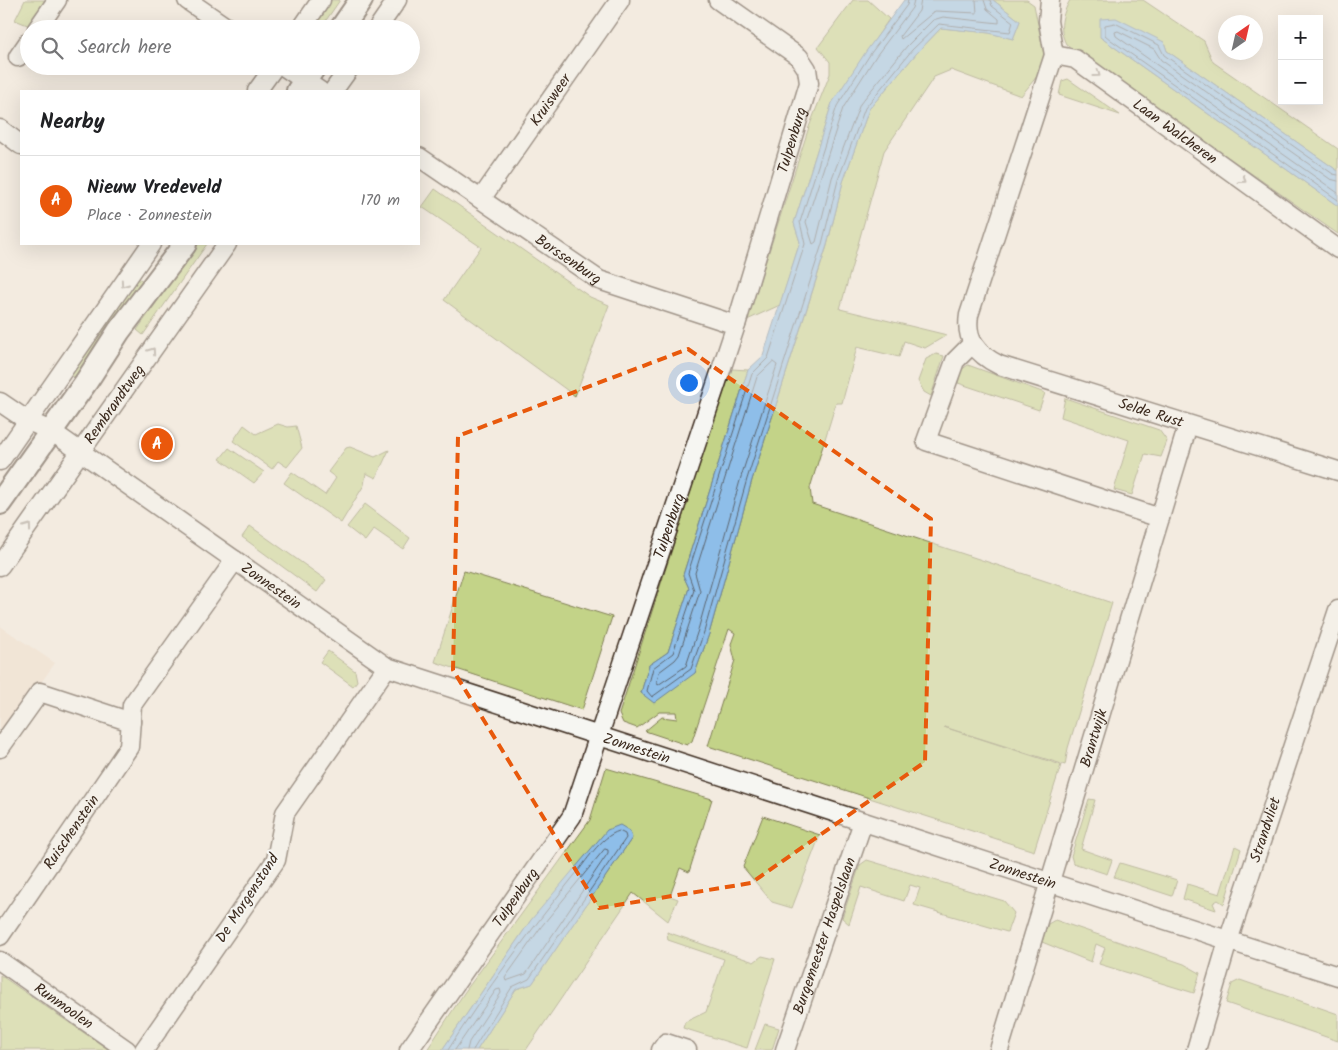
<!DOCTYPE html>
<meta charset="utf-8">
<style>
body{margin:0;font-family:Kalam,sans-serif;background:#f2f2f2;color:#202124}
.controls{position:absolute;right:15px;top:15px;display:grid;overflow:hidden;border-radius:0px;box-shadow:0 5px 20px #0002}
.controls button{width:45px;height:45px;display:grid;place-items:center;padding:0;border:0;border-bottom:1px solid #e0e0e0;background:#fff;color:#202124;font:25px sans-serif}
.compass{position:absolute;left:1218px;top:15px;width:45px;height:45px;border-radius:50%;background:#fff;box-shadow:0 5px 20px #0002;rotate:34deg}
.you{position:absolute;left:688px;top:382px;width:18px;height:18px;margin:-12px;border:4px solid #fff;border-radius:50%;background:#1a73e8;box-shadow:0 0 0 8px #1a73e833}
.badge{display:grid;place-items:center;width:32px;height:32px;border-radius:50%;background:#ea580c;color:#fff;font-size:16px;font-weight:700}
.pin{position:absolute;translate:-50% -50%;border:2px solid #fff;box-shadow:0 1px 5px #0006}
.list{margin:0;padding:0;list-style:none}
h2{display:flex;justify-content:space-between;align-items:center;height:65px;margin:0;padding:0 20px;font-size:21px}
h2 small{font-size:16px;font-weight:400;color:#757577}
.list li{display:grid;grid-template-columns:32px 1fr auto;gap:15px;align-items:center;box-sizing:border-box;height:90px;padding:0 20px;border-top:1px solid #e0e0e0}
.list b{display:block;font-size:19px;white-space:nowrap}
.list p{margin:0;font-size:16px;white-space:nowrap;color:#757577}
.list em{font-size:16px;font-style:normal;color:#757577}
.icon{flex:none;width:28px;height:28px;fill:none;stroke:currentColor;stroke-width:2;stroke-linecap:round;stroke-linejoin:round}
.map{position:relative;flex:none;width:1338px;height:1050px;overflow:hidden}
.search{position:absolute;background:#fff;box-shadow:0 5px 20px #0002;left:20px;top:20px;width:400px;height:55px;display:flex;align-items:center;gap:12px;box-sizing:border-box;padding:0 18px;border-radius:28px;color:#757577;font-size:19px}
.panel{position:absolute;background:#fff;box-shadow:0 5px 20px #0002;left:20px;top:90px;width:400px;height:155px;border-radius:0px}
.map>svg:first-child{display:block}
</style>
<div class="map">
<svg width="1338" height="1050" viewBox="0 0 1338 1050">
<rect width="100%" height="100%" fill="#f3ebe0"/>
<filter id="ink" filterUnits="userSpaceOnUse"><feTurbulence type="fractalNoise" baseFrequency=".02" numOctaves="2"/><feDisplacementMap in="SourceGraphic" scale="10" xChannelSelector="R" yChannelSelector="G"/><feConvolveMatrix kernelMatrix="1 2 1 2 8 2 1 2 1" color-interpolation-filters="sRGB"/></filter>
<g filter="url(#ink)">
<polygon fill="#f0ddca" points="0,626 55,663 0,740"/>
<g fill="#c3d388" stroke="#7f7e53">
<polygon points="25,0 47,0 30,26 15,20"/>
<polygon points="329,0 340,0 320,29 309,29"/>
<polygon points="853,0 868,0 889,19 832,103 794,223 800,242 780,305 747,320 809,127 830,74 830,62 818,47"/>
<polygon points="993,0 1027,0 1034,5 1046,65 1021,96 951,70 934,77 884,151 840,309 947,335 925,348 904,341 899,357 857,347 842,403 836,403 810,488 812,504 1112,603 1068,748 1065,765 944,727 1061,765 1034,851 708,746 735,660 731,644 735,633 729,629 692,741 687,745 645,731 662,717 677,719 676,712 659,712 637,728 623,723 619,714 711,428 732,369 748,370 683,575 689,588 668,652 649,665 641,693 695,673 709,634 752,480 827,246 843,182 869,109 916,54 941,28 990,33 1013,39 1020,21"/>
<path d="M1070 0H1143L1204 41 1213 62 1338 149V171L1167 51 1164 42 1100 37 1338 206V234L1066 44C1058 28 1062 15 1070 0Z"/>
<polygon points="1068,79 1120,115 1059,95 1062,81"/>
<polygon points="435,189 590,297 609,305 575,396 444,300 481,247 422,207"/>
<polygon points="198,244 207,244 143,335 137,330"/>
<polygon points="137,277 143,281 75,378 68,373"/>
<polygon points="936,354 944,356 931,396 924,392 918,381 926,359"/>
<polygon points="968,365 1045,393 1039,410 958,383 961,370"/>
<polygon points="1065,398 1159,430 1167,441 1161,457 1145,454 1132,495 1114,490 1129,440 1061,417"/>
<polygon points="278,424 288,427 296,426 302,448 287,467 278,461 272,469 233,441 244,425 256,434"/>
<polygon points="350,447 375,457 389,450 376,478 366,473 364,485 341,523 284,483 292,472 325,495 336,478 328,472 346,448"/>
<polygon points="229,448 264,472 254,483 220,459"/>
<polygon points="365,504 410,538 403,549 374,529 365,541 347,527"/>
<polygon points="250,526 326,580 317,592 242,537"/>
<polygon points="464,571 612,617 582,710 435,662"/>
<polygon points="328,651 355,671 357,681 353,686 320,662"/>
<polygon points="606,768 712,799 689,872 680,868 670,896 678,899 668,921 633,893 526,1050 477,1050 516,989 532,984 632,838 531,920 442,1050 427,1050 464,993 590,820"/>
<polygon points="1089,799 1095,800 1081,849 1112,860 1107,874 1073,863 1071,856"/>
<polygon points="763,816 820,835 792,908 772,902 743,867"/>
<polygon points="1235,846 1241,849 1224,904 1218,900 1213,903 1216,910 1183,899 1187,884 1220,894"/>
<polygon points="867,860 1004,901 1014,913 1007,932 914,905 920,888 910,885 904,901 861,887 849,924 842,918 860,865"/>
<polygon points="1120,863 1177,880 1172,896 1114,877"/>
<polygon points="1055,920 1184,964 1200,973 1194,993 1099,964 1105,948 1096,944 1091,962 1042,942 1048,924"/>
<polygon points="667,932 754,962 762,956 775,959 747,1048 683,1028 685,1022 706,1012 724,959 668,940"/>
<polygon points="0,975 109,1050 0,1050"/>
<polygon points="1240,980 1338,1014 1338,1041 1226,1003 1232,984"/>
<polygon points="765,1024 779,1028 772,1050 755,1050"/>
</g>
<g fill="#8ebee9" stroke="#6d8398">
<polygon points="904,0 993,0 1020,21 1013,39 989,33 941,28 916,54 869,109 843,182 827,245 752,480 709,634 695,673 654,703 641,693 649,665 668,652 689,588 683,575 748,370 763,356 800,242 794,223 832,103 867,50"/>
<polygon points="1116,18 1164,42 1167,51 1338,171 1338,206 1100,37 1100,19"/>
<polygon points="620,825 630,831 632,838 532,984 516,989 477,1050 442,1050 531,920 607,830"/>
</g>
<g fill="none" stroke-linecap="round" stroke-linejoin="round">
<g stroke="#5c656f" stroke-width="1">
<polyline points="908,0 907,5 871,53 837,106 800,222 805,244 768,358 752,374 688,573 694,590 673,653 653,668 647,691 652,697 691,669 704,632 747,479 822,244 838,180 865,108 912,50 939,24 1010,32 1013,22 992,6 990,0"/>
<polyline points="914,0 912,8 876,56 843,108 806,222 813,244 816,242 832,178 860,104 907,46 933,20 943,17 999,23 999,19 987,9 984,0"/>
<polyline points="921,0 919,11 900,36 901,39 935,11 977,13 976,0"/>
<polyline points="1338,175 1333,174 1164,55 1159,45 1115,23 1105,25 1105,35 1111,40 1338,200"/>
<polyline points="1338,181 1330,179 1161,60 1154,49 1118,31 1115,32 1116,36 1338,193"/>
<polygon points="773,362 777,365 741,477 698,630 686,666 658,685 657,682 659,672 675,660 679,655 700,591 695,573 757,377"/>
<polygon points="605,849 608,850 608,853 526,974 506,981 505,978 541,927"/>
<path d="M448 1050C486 990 529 932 574 876 586 862 600 837 619 831L625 834 626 838 529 979 512 987 473 1050"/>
<polyline points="455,1050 496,990 500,989 501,993 469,1042 467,1050"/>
</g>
<defs>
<g id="minor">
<polyline points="187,0 229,29"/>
<path id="s1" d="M1050 0 1048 21 1054 55 969 315C965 340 977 354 999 365L1338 471"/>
<polyline points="37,29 57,0"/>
<polyline points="301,29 321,0"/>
<polyline points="377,29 397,0"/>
<path id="s2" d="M1054 55 1075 59 1338 249"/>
<polyline points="18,57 29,41"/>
<polyline points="283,66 320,91"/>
<polyline points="257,91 275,66"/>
<polyline points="333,91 351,66"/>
<polyline points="0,129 21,145"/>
<path id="s3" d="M419 157 599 280 736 325"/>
<path id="s4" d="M481 199 620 0"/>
<polyline points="972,344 955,361 926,441 1160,518"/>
<path id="s5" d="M0 402 28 421 51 431 387 667 1338 976"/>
<polyline points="0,461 151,244"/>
<path id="s6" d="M0 566 227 244"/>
<polyline points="0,748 40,692 131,722"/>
<path id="s7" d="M0 936 129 747 132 705 235 560"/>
<path id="s8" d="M0 961 127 1050"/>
<polyline points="144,1050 276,860 285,813 387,667"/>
<path id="s9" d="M409 1050 572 816 736 325 809 83 807 69 799 57 718 0"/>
<polyline points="661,1050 666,1043 687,1050"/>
<path id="s10" d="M785 1050 863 822"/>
<path id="s11" d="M999 1050 1188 425"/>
<path id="s12" d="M1196 1050 1228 941 1338 610"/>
</g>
<g id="tertiary">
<polyline points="341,29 361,0"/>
<polyline points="298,91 315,66"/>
<polyline points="0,503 86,382 119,331 185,244"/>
</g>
</defs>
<use href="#minor" stroke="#3b2a1e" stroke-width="21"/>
<use href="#tertiary" stroke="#3b2a1e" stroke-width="26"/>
<use href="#minor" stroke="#f6f6f2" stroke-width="18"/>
<use href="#tertiary" stroke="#f6f6f2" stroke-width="22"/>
</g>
<defs><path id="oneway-chevron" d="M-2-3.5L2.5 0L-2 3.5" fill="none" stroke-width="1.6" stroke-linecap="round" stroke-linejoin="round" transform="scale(1.25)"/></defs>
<g stroke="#989088">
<use href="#oneway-chevron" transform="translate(1097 74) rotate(36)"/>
<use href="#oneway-chevron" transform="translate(1243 180) rotate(36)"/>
<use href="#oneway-chevron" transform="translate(124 284) rotate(125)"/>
<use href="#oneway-chevron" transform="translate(152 351) rotate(-55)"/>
<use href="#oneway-chevron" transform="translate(28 527) rotate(-54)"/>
</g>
</g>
<path d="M0 0H1338V1050H0ZM688 349 931 519 925 762 751 883 599 908 453 670 458 436Z" fill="#f3ebe0" fill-opacity=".55" fill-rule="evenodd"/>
<path fill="none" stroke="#e8590c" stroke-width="4" stroke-dasharray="10 6" stroke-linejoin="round" d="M688 349 931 519 925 762 751 883 599 908 453 670 458 436Z"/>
<g text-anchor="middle" stroke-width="4" stroke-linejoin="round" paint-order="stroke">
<g font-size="15" fill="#3b2a1e" stroke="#f6f6f2">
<text dy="5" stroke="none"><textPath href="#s4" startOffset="121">Kruisweer</textPath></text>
<text dy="5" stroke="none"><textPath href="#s2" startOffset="145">Laan Walcheren</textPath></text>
<text dy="5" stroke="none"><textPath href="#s9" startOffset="996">Tulpenburg</textPath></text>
<text dy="5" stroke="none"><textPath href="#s3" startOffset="181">Borssenburg</textPath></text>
<text dy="5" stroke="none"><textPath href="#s6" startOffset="198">Rembrandtweg</textPath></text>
<text dy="5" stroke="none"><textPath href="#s1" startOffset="552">Selde Rust</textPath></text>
<text dy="5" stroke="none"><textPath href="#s9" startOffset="591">Tulpenburg</textPath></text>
<text dy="5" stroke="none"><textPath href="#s5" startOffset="328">Zonnestein</textPath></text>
<text dy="5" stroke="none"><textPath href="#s11" startOffset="326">Brantwijk</textPath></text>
<text dy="5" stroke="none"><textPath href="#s5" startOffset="732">Zonnestein</textPath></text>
<text dy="5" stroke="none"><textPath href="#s12" startOffset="231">Strandvliet</textPath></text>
<text dy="5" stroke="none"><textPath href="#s7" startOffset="126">Ruischenstein</textPath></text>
<text dy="5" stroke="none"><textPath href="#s5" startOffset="1138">Zonnestein</textPath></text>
<text dy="5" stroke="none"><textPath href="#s9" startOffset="186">Tulpenburg</textPath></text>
<text transform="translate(247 898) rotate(-57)" y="5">De Morgenstond</text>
<text dy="5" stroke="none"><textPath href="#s10" startOffset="121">Burgemeester Haspelslaan</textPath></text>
<text dy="5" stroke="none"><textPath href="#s8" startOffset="78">Runmoolen</textPath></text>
</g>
</g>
</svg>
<div class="controls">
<button>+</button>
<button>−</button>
</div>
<svg class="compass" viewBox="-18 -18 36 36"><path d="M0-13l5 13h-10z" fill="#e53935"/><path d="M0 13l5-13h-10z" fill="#757577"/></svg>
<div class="you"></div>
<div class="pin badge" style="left:157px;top:444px">A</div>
<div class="search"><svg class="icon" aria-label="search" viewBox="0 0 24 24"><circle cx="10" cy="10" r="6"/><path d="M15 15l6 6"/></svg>Search here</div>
<section class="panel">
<h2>Nearby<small></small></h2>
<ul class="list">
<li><span class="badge">A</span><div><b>Nieuw Vredeveld</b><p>Place · Zonnestein</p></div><em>170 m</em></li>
</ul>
</section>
</div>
